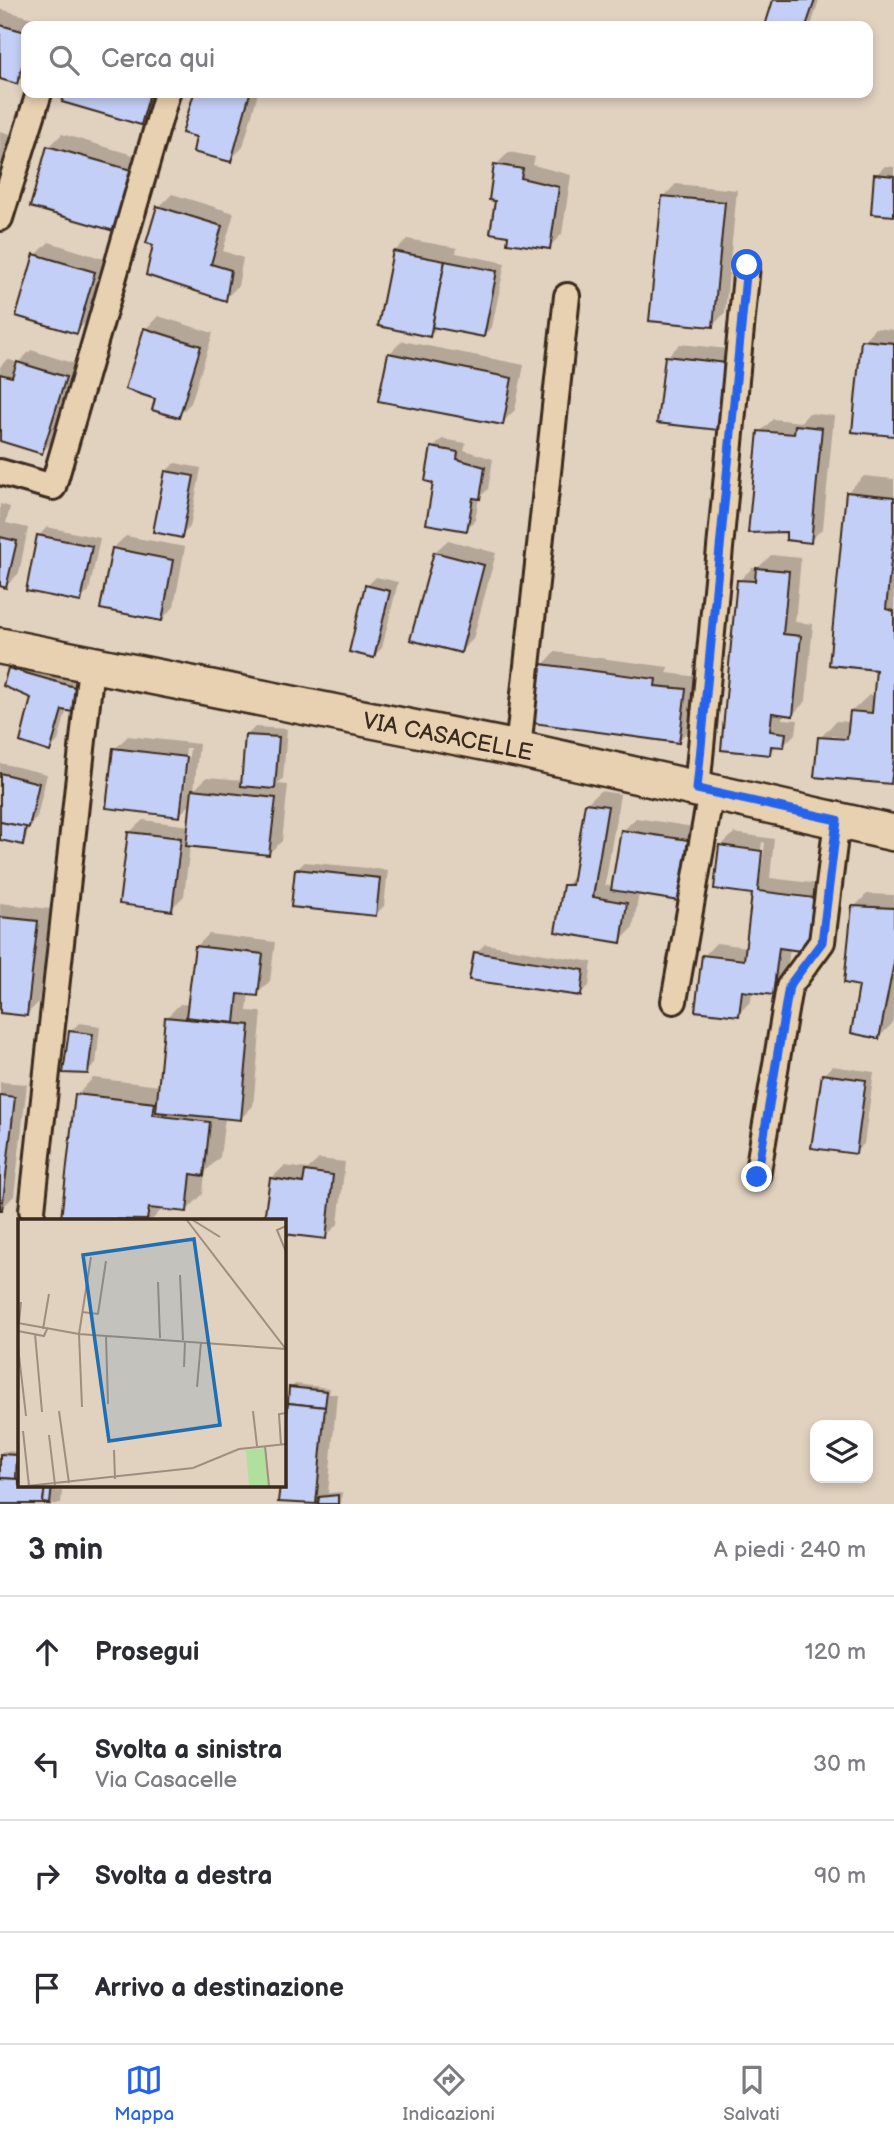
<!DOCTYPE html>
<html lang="it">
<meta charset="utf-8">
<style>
body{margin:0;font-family:"Balsamiq Sans",sans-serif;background:#f7f7f7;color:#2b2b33}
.controls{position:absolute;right:21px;bottom:21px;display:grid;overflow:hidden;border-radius:14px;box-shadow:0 4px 10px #0003}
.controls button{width:63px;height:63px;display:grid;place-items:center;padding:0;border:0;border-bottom:2px solid #e1e1e2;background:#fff;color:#2b2b33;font:35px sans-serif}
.stop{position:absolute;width:21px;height:21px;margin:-16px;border:5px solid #2563eb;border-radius:50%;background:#fff}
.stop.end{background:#2563eb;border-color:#fff;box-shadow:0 2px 7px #0008}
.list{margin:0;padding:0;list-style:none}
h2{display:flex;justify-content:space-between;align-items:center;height:91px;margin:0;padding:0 28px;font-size:30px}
h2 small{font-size:23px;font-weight:400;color:#7c7c81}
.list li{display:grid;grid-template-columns:46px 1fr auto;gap:21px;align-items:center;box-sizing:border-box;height:112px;padding:0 28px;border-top:2px solid #e1e1e2}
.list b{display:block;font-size:26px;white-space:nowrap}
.list p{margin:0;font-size:23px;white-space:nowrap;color:#7c7c81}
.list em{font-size:23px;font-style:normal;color:#7c7c81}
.icon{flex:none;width:38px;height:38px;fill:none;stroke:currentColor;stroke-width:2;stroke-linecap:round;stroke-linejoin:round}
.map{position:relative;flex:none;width:894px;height:1504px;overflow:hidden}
.search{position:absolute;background:#fff;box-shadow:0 4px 10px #0003;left:21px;right:21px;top:21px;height:77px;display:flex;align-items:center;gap:18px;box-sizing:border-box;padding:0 24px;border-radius:14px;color:#7c7c81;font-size:26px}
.sheet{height:539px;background:#fff}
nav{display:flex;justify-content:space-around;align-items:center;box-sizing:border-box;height:98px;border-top:2px solid #e1e1e2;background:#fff;font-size:19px;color:#7c7c81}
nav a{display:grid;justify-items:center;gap:4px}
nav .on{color:#2563eb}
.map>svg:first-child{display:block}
</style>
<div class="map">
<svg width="894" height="1504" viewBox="0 0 894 1504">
<rect width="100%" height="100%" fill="#e1d1bf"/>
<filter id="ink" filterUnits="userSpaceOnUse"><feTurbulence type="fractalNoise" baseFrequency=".0143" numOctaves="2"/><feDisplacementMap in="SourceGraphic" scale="14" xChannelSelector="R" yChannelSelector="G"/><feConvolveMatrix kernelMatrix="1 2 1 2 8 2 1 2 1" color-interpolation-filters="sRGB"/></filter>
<g filter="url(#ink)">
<g fill="#0003" fill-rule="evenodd">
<polygon points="775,0 819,0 811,26 767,26"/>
<polygon points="0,9 43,21 42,26 26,26 26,73 17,82 0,77"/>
<polygon points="67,93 158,93 153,110 140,123 65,101"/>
<polygon points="196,93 258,93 243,147 230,160 198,136 185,132"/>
<polygon points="0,131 10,134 0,167"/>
<polygon points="62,134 143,158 126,216 114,229 49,147"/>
<polygon points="509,152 535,157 533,165 571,175 562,234 549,247 497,200 496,165"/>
<polygon points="885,166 894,167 894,214 876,175"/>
<polygon points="676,184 737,190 725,313 712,326 663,197"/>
<polygon points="172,194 234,213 223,251 243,258 238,286 225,299 155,244 159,207"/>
<polygon points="407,239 457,248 456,253 505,263 492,327 484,335 438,326 430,335 394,252"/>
<polygon points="49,242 107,260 89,319 76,332 36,255"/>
<polygon points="158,316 213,333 191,403 178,416 157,398 146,329"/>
<polygon points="875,328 894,330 894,434 863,341"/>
<polygon points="402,341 524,365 515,410 502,423 389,354"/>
<polygon points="680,344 738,350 730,415 717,428 667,357"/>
<polygon points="31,350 78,365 55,439 42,452 0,439 0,367 7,359 18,363"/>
<polygon points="809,413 834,416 823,528 810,541 760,432 773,419 801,422"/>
<polygon points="442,439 466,443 464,450 493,459 488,489 479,498 475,520 466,529 435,481 433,448"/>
<polygon points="175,463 201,468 190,527 181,536 166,471"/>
<path d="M864 476 894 479V779L891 782 820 738 836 721 851 722 852 711 869 695H875L878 668 847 493ZM832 736 856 739 832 740Z"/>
<polygon points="0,504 10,507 6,523 28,528 19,573 6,586 0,585"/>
<polygon points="47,527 100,538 89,591 80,600 39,536"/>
<polygon points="126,536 185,547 174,607 161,620 113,548"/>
<polygon points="448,540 496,553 473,639 461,651 435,552"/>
<polygon points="771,555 801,558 795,622 813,624 806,701 793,714 783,713 782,719 798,720 796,733 783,746 777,745 769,753 739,581 752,568 758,568"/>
<polygon points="376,577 398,582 382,648 374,656 367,586"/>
<polygon points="555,652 668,667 667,673 698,677 691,728 678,741 543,665"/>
<polygon points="18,660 85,679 81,702 72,710 67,709 58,741 49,750 33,697 9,669"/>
<path d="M255 727 287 729 283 779 277 784 288 785 282 841 269 853 190 845 184 896 171 909 130 832 143 820 190 826 193 802 179 815 115 749 128 736 199 744 194 790 207 777 243 780 247 735ZM186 748H190L183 804H180Z"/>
<polygon points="0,763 47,774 37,817 29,826 26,839 22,843 0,838"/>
<polygon points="600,791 620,794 605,885 614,886 623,831 636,818 700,828 692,886 679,899 639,893 633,928 620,941 565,886 575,875 587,803"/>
<path d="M734 833 774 839 770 878 827 885 821 937 790 948 786 981 773 994 752 991 751 1001 738 1014 704 956 716 943 747 947 754 893 721 846ZM762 842 765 843 760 881H757Z"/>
<polygon points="305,862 388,870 384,906 376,914 296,870"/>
<polygon points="867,894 894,895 894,1011 892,1024 879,1037 861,984 854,907"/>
<polygon points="0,903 50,909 39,1002 26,1015 0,1011"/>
<polygon points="209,934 275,942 270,981 257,994 249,993 247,1011 262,1012 253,1106 240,1119 225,1117 220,1157 205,1172 203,1194 186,1211 163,1208 152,1220 93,1220 63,1217 77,1095 93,1078 160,1086 167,1017 180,1004 190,1005 196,947"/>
<polygon points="485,944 592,962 589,986 580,994 476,953"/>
<polygon points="79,1023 100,1026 96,1064 87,1072 70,1032"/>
<polygon points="832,1066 874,1072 864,1144 855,1152 823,1075"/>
<polygon points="0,1082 27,1084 14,1196 1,1209"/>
<polygon points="319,1159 345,1162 338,1224 325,1237 284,1232 284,1220 266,1220 271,1179 284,1166 308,1169"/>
<polygon points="295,1384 330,1388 329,1394 337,1394 328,1493 342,1492 341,1504 280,1501 281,1485 284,1485 291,1388"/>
<polygon points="3,1451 19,1452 19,1485 56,1485 56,1491 62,1491 61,1504 0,1504 0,1454"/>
</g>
<g fill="#c3cff6" stroke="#3b2a1e" stroke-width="2">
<polygon points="773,0 815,0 806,26 765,26"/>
<polygon points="0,25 26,32 26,53 17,84 0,79"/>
<polygon points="65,93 150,93 141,125 62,102"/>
<polygon points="194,93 250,93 231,162 193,152 196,137 182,133"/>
<polygon points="47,146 131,170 114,231 30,207"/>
<polygon points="494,164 523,169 521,178 559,187 550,249 507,243 508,236 490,233 495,201 489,200"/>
<polygon points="874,174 894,176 894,216 871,214"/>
<polygon points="662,196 725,202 713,327 649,321"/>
<polygon points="157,206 222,226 211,264 231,270 226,301 146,275 153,245 146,243"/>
<polygon points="393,251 445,261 430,337 378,326"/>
<polygon points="34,254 95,272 77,334 16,316"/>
<polygon points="445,261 497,271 484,337 432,327"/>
<polygon points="144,328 201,346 179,418 152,410 155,399 125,389"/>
<polygon points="861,340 894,343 894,436 852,432"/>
<polygon points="388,353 512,378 503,425 378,401"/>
<polygon points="665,356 726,363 718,430 657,423"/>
<polygon points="17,362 66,377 42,454 0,441 0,374 12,377"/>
<polygon points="795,425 822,428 811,543 786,540 786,532 748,533 758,431 794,434"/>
<polygon points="431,447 458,452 457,459 485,467 480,499 473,498 467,531 426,524 433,483 425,481"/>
<polygon points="165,471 194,476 182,538 153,532"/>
<polygon points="846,492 894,497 894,532 886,609 894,611 894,757 891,784 814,777 818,737 847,739 850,711 872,713 876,670 829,665"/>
<polygon points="37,535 92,546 81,602 26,591"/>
<polygon points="0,537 17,541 6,588 0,586"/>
<polygon points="112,548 173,560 162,621 100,609"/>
<polygon points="434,552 484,565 461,653 410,640"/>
<polygon points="756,568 789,571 783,634 801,636 793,716 772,713 770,731 786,733 784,747 771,746 770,755 721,750 737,580 755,581"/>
<polygon points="365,585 390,591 374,658 349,652"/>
<polygon points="541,664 656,679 655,686 686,689 679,743 533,723"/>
<polygon points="8,668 78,688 73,712 62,710 50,752 20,742 31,698 3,686"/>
<polygon points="245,735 279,737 275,789 241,786"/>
<polygon points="113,748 187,757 180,817 106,808"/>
<polygon points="0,773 39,783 29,828 0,822"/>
<polygon points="192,789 276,798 269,855 186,846"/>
<polygon points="585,803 608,806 593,897 627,903 621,943 555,932 563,885 572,885"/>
<polygon points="0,822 26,827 23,845 0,840"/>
<polygon points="621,830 688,840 679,901 611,890"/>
<polygon points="128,832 181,838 172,911 119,904"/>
<polygon points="719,845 762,851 758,891 815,898 808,952 779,948 773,995 742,991 739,1016 695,1011 702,955 744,960 752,894 714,889"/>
<polygon points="295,869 380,878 376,916 291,907"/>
<polygon points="852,906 894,908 894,963 879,1039 851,1033 859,986 844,983"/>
<polygon points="0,917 38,921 27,1016 0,1013"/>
<polygon points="195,946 263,954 258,996 238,994 235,1023 186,1017"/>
<polygon points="474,952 584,970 581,996 469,980"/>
<polygon points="165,1017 250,1025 241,1120 156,1112"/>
<polygon points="69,1031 93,1034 88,1074 63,1073"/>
<polygon points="822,1074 866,1080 856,1154 811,1148"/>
<polygon points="75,1094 155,1103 153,1115 210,1122 204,1176 191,1174 187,1212 149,1208 147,1220 61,1219"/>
<polygon points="0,1095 15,1097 2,1210 0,1210"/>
<polygon points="305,1171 333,1175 326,1239 284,1234 284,1220 264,1220 270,1178 303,1183"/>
<polygon points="289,1387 327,1391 325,1407 288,1403"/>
<polygon points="288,1403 325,1407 316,1504 278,1502 280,1485 284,1485 284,1445"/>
<polygon points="0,1454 17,1455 16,1479 0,1478"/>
<polygon points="0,1478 19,1479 19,1485 45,1485 43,1503 50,1504 0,1504"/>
<polygon points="45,1485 52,1485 50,1504 43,1503"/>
<polygon points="338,1495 338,1504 318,1504 319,1497"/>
</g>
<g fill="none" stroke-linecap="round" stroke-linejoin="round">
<defs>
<g id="street">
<polyline points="0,218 39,93"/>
<polyline points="0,472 53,487 167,93"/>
<polyline points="518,749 567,296"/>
<polyline points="697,789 747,265"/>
<polyline points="674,1001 711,792"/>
<polyline points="757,1177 789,987 822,942 837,820"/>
<polyline points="32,1210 91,666"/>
</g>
<polyline id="secondary" points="0,646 518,749 894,833"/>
</defs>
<use href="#street" stroke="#3b2a1e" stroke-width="30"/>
<use href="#secondary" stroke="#3b2a1e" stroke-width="40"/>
<use href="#street" stroke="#e8d1b1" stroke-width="24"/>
<use href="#secondary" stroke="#e8d1b1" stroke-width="35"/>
</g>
</g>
<g fill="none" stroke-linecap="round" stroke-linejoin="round" filter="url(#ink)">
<polyline stroke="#2563eb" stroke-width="9" points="747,265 697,789 837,820 822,942 789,986 757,1177"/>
</g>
<g text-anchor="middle" stroke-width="7" stroke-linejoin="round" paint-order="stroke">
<g font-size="23" fill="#3b2a1e" stroke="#e8d1b1">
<text transform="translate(448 736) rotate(11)" y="8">VIA CASACELLE</text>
</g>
</g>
<g transform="translate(18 1219)">
<rect width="268" height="268" fill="#e1d1bf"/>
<path d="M247 229 250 267H231L228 231Z" fill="#b1df9e"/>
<path fill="none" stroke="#9f8e7f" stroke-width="2" d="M168 0 267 129M173 0 202 18M268 7 259 11 268 33M162 56 165 121M140 63 142 119M64 93 80 95 88 42M0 104 61 115 268 130M1 104 3 83M25 110 31 75M0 112 26 117 29 110M17 115 24 193M88 117 90 185M0 128 8 197M166 148 167 122M179 168 183 123M64 188 61 115 73 38M41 192 51 264M235 192 239 227M5 212 11 267M31 216 37 266M263 226 261 195 268 194M247 227 251 267M96 231 97 260M9 267 175 249 221 230 268 225"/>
<path fill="#1f6fb2" fill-opacity="0.15" stroke="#1f6fb2" stroke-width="3.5" d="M176 20 202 206 91 222 65 36Z"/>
<rect width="268" height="268" fill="none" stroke="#3b2a1e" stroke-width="3.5"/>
</g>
</svg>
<div class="controls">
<button><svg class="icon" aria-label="layers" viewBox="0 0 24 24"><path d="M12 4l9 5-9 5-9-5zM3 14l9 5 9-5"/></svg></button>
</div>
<div class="stop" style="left:747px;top:265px"></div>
<div class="stop end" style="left:757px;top:1177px"></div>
<div class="search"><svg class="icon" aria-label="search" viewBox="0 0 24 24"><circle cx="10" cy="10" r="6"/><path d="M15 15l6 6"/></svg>Cerca qui</div>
</div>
<section class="sheet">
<h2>3 min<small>A piedi · 240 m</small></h2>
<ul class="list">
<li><svg class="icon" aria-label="ahead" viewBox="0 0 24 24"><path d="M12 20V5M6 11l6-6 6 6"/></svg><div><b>Prosegui</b></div><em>120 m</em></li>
<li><svg class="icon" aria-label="left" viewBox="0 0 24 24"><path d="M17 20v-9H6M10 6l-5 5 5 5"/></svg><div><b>Svolta a sinistra</b><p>Via Casacelle</p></div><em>30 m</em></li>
<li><svg class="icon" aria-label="right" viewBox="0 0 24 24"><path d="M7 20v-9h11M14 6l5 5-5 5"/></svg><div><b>Svolta a destra</b></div><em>90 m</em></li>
<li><svg class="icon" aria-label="arrive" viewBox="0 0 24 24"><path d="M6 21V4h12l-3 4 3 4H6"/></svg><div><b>Arrivo a destinazione</b></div></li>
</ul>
</section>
<nav>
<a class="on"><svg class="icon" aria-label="map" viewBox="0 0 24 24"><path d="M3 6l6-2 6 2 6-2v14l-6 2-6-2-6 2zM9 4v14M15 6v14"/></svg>Mappa</a>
<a><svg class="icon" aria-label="directions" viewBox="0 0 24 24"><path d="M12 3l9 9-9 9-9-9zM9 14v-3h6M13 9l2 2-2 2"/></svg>Indicazioni</a>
<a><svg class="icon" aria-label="saved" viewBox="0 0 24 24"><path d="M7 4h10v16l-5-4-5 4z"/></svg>Salvati</a>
</nav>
